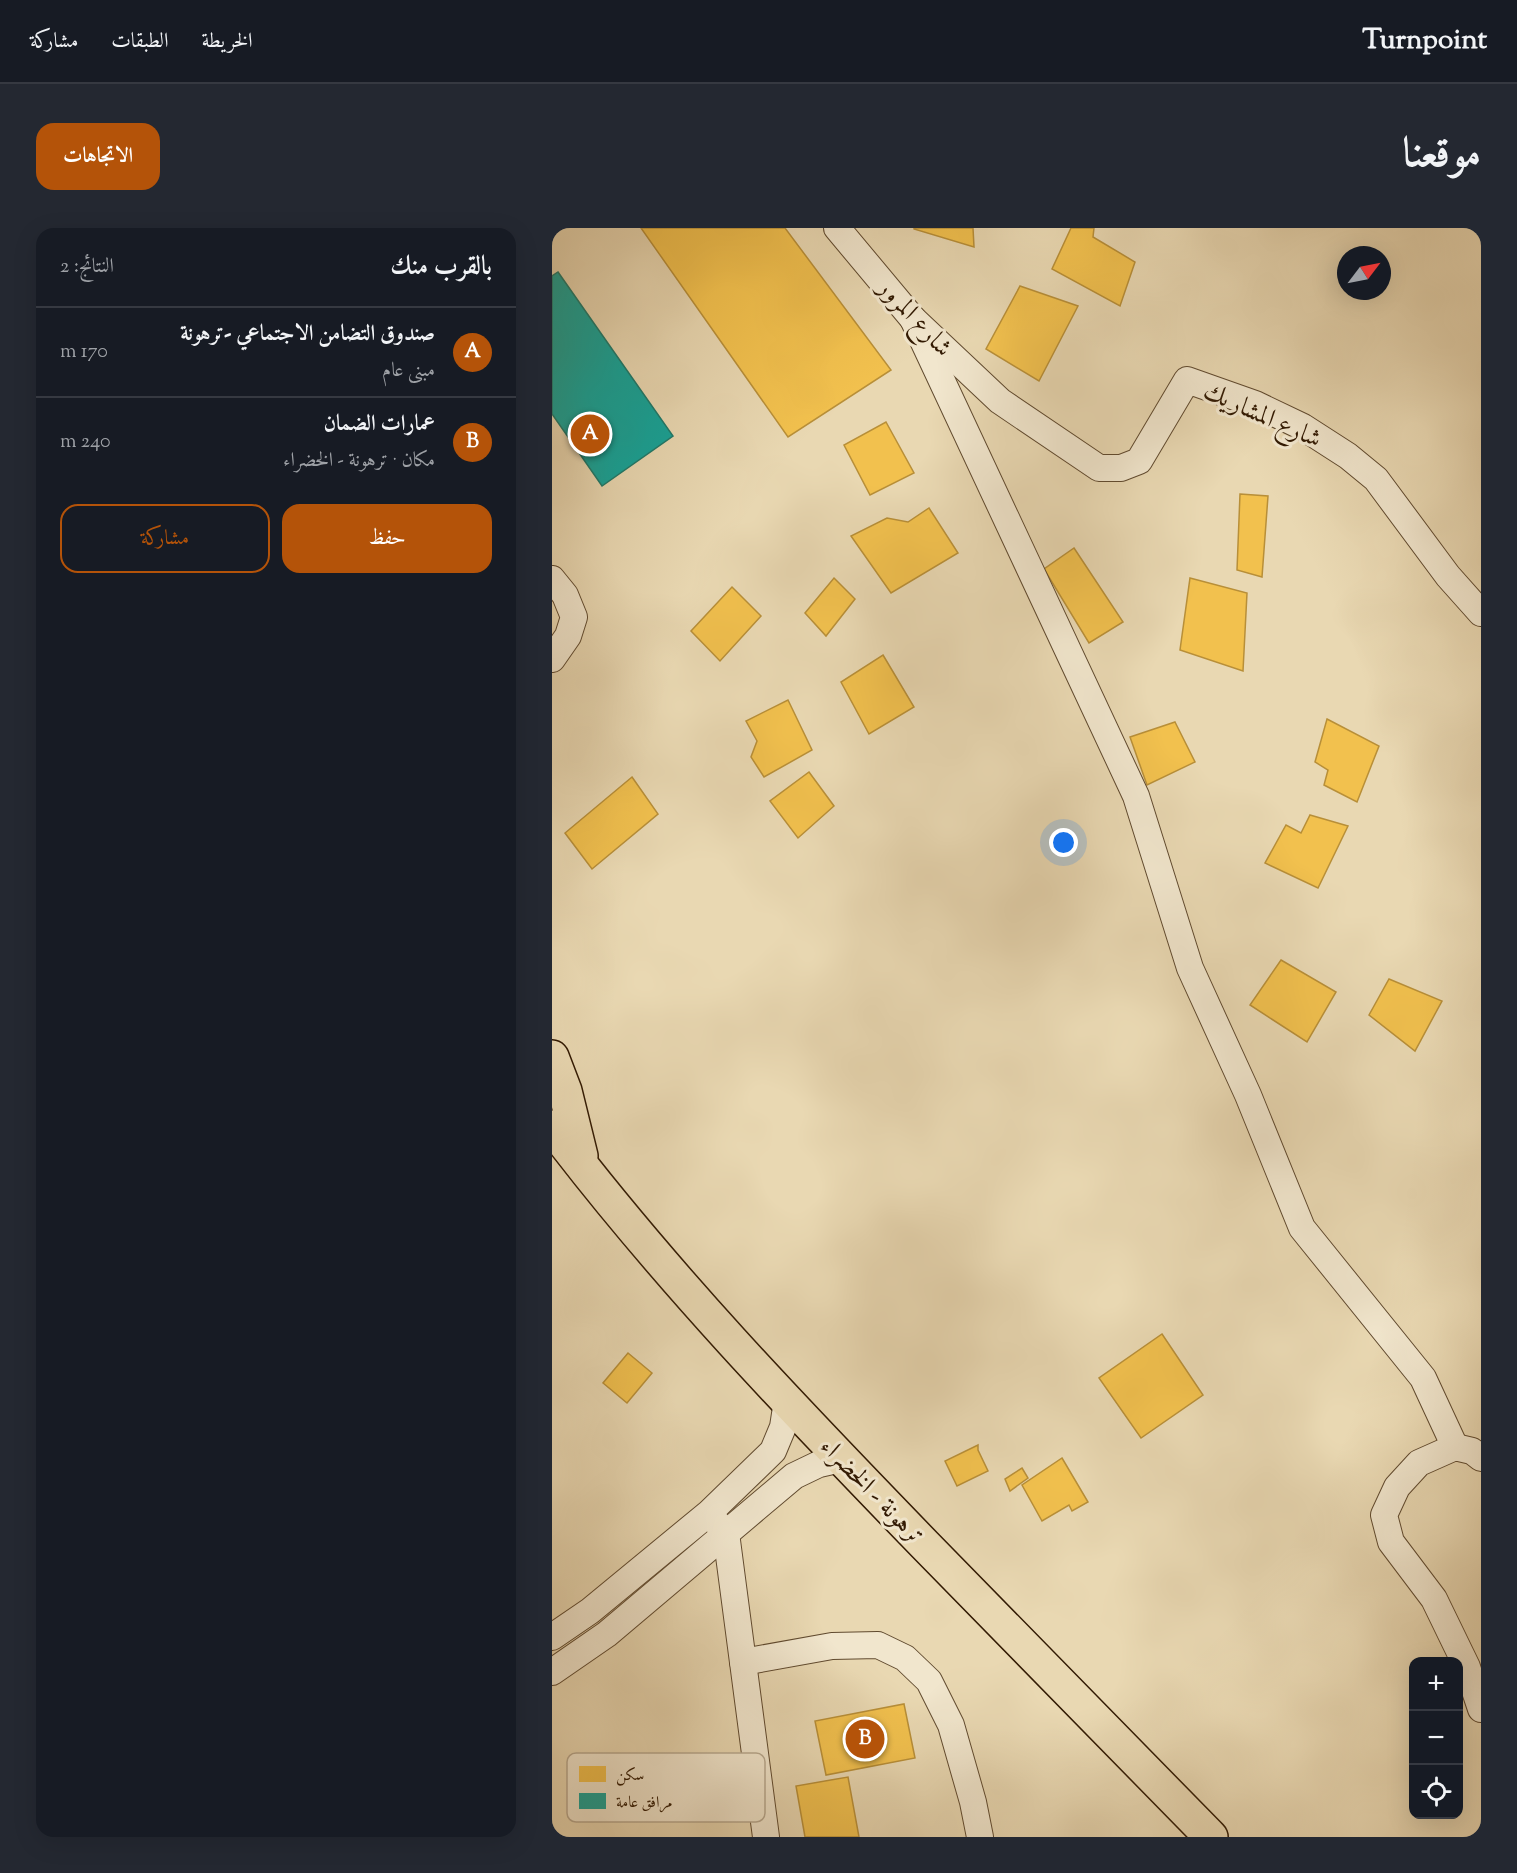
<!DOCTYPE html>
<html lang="ar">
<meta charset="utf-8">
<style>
body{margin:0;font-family:"Sorts Mill Goudy",Amiri,serif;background:#242831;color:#f1f3f6;direction:rtl}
.controls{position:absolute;right:18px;bottom:18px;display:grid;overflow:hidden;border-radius:12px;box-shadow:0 6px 24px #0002}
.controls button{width:54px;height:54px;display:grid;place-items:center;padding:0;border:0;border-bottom:2px solid #363941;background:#171b24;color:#f1f3f6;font:30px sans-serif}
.compass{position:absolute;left:785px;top:18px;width:54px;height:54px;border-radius:50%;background:#171b24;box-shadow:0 6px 24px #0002;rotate:58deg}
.you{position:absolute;left:512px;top:615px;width:21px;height:21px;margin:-15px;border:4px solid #fff;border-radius:50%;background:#1a73e8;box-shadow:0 0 0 9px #1a73e833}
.badge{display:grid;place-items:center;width:39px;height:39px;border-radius:50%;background:#b45309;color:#fff;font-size:20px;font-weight:700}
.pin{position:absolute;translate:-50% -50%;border:3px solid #fff;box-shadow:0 2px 6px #0006}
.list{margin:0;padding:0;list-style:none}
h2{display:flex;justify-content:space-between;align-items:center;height:78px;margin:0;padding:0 24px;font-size:26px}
h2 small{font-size:20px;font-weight:400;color:#9ea1a6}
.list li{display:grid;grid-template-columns:39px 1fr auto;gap:18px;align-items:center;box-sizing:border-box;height:90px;padding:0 24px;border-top:2px solid #363941}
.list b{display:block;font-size:22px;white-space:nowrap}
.list p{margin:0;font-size:20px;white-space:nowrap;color:#9ea1a6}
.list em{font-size:20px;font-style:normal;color:#9ea1a6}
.actions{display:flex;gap:12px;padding:18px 24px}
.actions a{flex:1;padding:14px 0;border:2px solid #b45309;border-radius:18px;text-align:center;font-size:21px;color:#b45309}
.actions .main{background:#b45309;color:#fff}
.icon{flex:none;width:33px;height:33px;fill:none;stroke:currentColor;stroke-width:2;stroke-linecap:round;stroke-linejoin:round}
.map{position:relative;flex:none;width:929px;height:1609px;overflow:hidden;direction:ltr;border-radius:18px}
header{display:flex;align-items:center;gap:36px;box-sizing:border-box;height:84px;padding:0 30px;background:#171b24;border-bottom:2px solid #363941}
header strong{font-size:28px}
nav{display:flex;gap:33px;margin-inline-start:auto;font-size:21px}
.intro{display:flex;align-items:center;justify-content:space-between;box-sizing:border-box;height:144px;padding:0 36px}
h1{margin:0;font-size:42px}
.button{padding:15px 27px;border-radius:18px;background:#b45309;color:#fff;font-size:21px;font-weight:700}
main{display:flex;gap:36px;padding:0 36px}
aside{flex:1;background:#171b24;border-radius:18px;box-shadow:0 6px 24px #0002}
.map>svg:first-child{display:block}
</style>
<header>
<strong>Turnpoint</strong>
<nav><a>الخريطة</a><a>الطبقات</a><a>مشاركة</a></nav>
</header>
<div class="intro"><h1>موقعنا</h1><a class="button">الاتجاهات</a></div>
<main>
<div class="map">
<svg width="929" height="1609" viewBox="0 0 929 1609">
<rect width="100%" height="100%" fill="#e9d8b2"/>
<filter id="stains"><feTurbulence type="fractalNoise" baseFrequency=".00333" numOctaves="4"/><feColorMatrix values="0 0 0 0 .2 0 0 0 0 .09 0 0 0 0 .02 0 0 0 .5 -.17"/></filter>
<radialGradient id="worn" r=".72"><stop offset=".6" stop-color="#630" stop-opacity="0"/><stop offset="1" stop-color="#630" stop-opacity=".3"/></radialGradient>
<g fill="#f2c14e" stroke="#b88f38" stroke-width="1.5">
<polygon points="89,0 233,0 339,142 236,209"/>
<polygon points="362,0 421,0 422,19 362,1"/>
<polygon points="519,0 542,0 541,9 583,34 568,78 500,41"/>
<polygon points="468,58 526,78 487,153 434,121"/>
<polygon points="334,194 362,245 318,267 292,217"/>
<polygon points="688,266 716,268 710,349 685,342"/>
<polygon points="377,280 406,325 339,365 299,308 335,290 356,294"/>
<polygon points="522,320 571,394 537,415 492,341"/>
<polygon points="282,350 303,371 274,408 253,385"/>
<polygon points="638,350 695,365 691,443 628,422"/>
<polygon points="180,359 209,388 168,433 139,403"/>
<polygon points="331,427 362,479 317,506 289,454"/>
<polygon points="236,472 260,522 212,549 199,529 205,513 194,493"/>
<polygon points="775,491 827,518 805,574 772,557 776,542 763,534"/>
<polygon points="623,494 643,534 595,557 578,509"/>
<polygon points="257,544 282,578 246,610 218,573"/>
<polygon points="80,549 106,586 40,641 13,605"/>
<polygon points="758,587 796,598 766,660 713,635 734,597 749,605"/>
<polygon points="729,732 784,764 755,814 698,777"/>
<polygon points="837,751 890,773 863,823 817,787"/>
<polygon points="610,1106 651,1167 589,1210 547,1150"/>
<polygon points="76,1125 100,1145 75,1175 51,1155"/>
<polygon points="426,1217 426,1222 436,1243 405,1258 393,1233"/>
<polygon points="510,1230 536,1274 520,1283 517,1277 490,1293 470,1257"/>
<polygon points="470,1240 476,1250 458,1263 453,1251"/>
<polygon points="352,1476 363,1530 274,1547 263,1493"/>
<polygon points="296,1549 307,1609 253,1609 244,1558"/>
</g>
<polygon fill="#17a398" stroke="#1f7a6b" stroke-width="1.5" points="6,44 121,208 50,258 0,186 0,48"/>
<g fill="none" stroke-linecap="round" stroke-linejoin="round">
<defs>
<g id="minor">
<polyline points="285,0 361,91 448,173 547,240 569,240 587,233 635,152 703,176 751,199 796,228 824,251 896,348 929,385"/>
<polyline points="361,91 584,568 638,740 696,867 750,1000 871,1150 903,1219"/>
<polyline points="0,351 13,367 22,389 16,408 0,431"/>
<polyline points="929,1230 920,1223 903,1219 867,1235 845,1259 832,1287 839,1314 882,1371 915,1439 929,1481"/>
<polyline points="165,1295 174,1305 214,1609"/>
<polyline points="0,1409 38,1383 157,1285 221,1223 231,1199 235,1173"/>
<polyline points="191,1434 280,1418 326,1417 353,1430 377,1453 399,1497 421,1574 428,1609"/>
<polyline points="0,1444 55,1406 242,1248 267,1236 289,1231"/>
</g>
<g id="highway">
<polyline points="0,829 13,863 29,928"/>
<path d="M0 899C113 1048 243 1183 373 1317 468 1414 563 1512 659 1609"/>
</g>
</defs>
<use href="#minor" stroke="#604a2f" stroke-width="28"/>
<use href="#highway" stroke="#321a03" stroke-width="36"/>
<use href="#minor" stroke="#f1e6cd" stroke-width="26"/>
<use href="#highway" stroke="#e9d8b2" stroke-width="33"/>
</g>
<g text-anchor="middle" stroke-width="6" stroke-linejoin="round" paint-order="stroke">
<g font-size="26" fill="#321a03" stroke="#f1e6cd">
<text transform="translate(364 89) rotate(47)" y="9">شارع المرور</text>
<text transform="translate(711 186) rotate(24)" y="9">شارع المشاريك</text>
<text transform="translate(321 1262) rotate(46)" y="9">ترهونة - الخضراء</text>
</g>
</g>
<rect x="15" y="1525" width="198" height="69" rx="9" fill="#f1e6cd" stroke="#b8a990" stroke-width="1.5"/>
<rect x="27" y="1538" width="27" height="16" fill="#f2c14e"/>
<rect x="27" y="1565" width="27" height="16" fill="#17a398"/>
<g font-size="16" fill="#321a03">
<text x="64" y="1552">سكن</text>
<text x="64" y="1579">مرافق عامة</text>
</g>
<rect width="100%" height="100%" filter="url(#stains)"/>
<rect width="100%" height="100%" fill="url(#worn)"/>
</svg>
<div class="controls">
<button>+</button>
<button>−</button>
<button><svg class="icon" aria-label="locate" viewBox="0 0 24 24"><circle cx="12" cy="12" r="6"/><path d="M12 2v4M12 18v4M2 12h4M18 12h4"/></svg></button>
</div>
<svg class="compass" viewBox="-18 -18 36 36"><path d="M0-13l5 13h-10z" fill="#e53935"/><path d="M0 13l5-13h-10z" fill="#9ea1a6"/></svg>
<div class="you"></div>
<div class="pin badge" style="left:38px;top:206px">A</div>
<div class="pin badge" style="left:313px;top:1511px">B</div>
</div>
<aside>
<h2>بالقرب منك<small>النتائج: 2</small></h2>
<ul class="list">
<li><span class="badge">A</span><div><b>صندوق التضامن الاجتماعي -ترهونة</b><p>مبنى عام</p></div><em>170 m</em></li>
<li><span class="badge">B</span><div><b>عمارات الضمان</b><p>مكان · ترهونة - الخضراء</p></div><em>240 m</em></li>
</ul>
<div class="actions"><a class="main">حفظ</a><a>مشاركة</a></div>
</aside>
</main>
